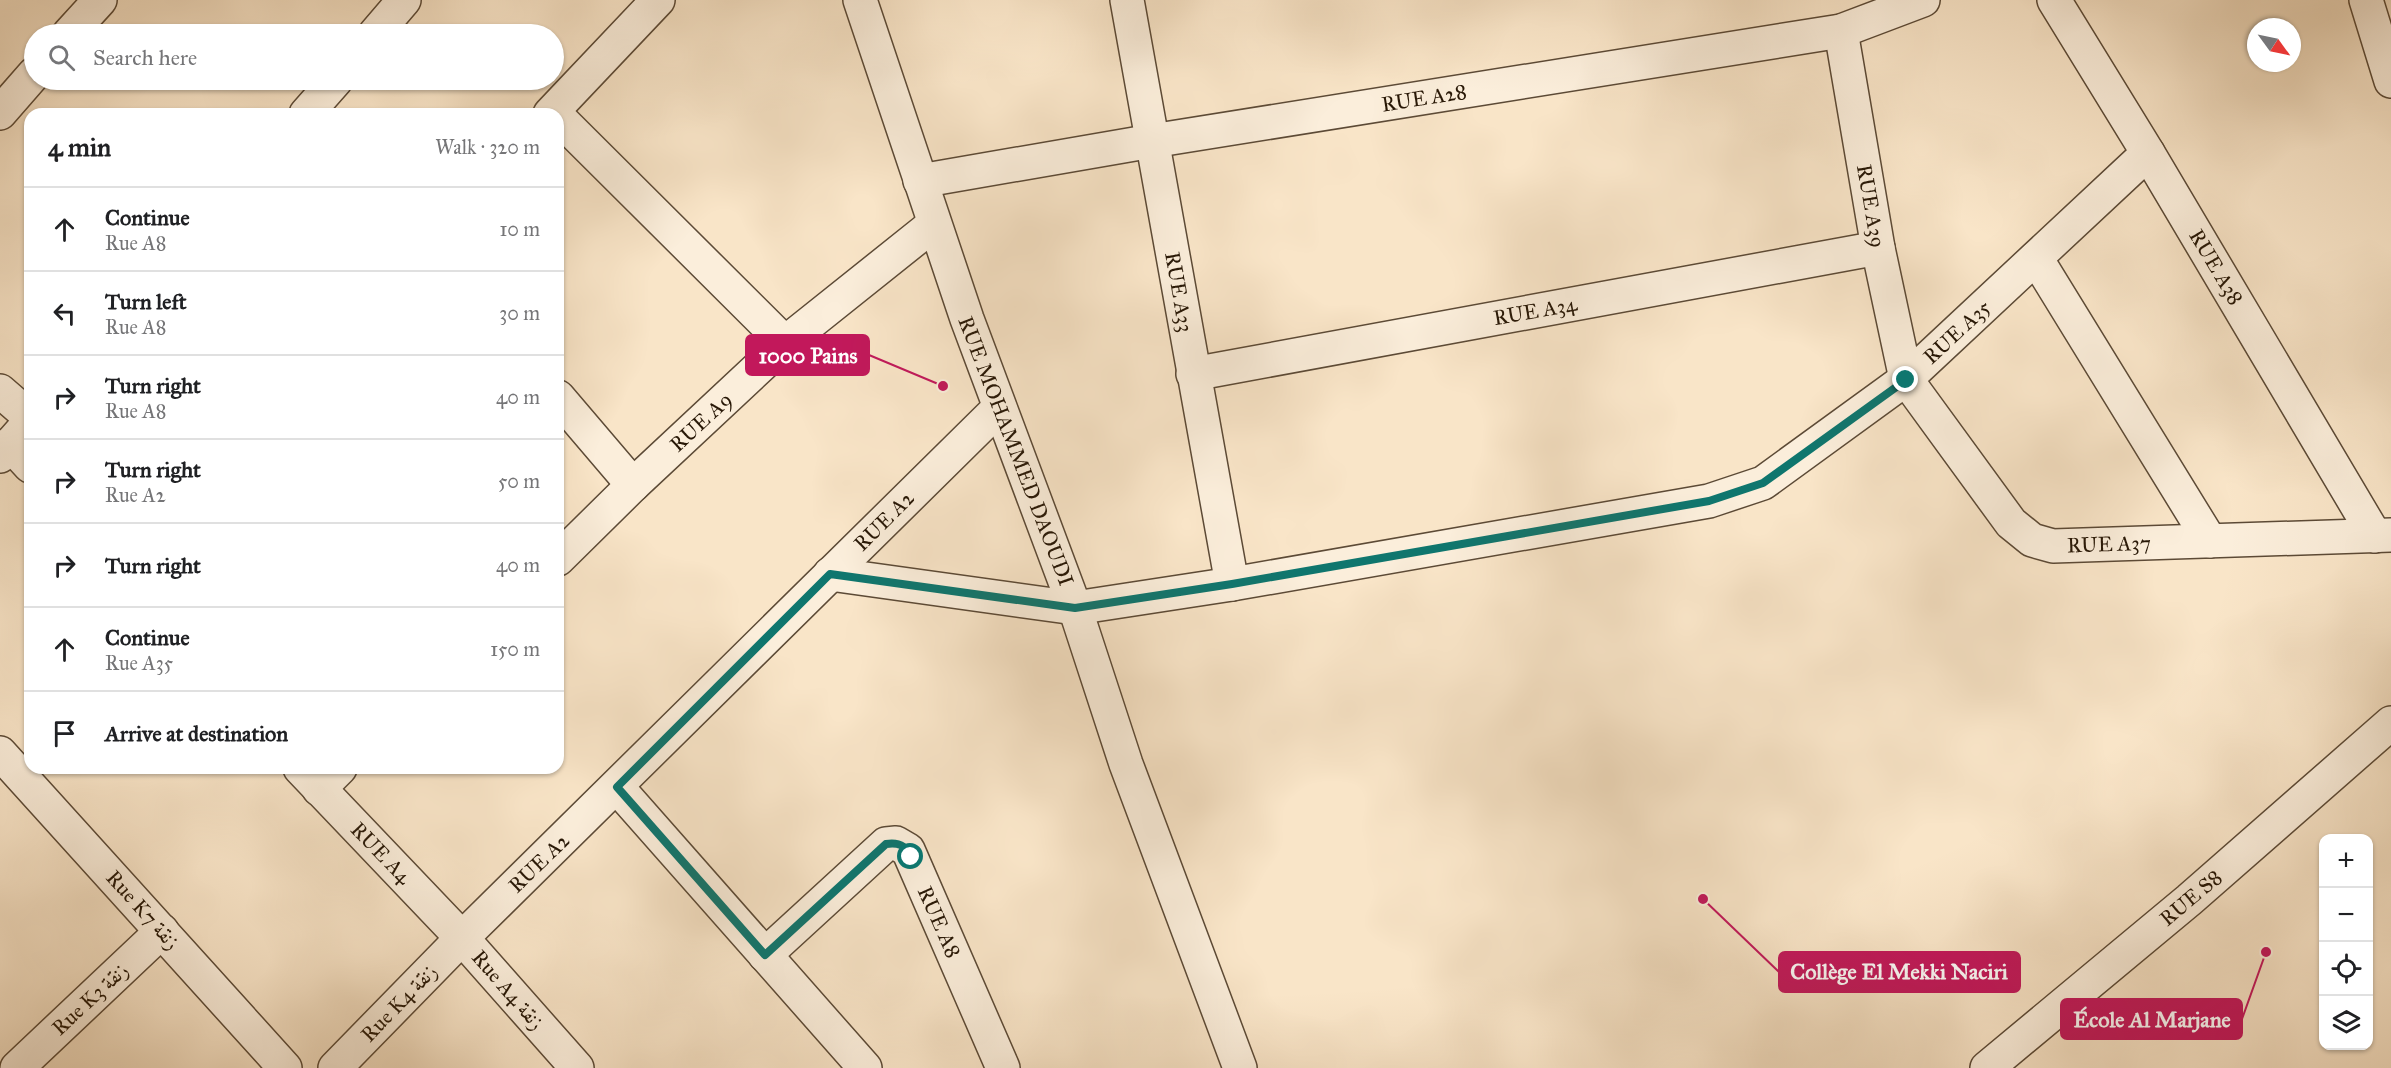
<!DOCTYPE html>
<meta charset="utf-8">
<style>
body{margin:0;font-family:"IM FELL Great Primer",Amiri,serif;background:#f6f6f6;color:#202124}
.controls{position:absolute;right:18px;bottom:18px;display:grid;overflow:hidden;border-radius:12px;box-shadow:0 2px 4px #0004}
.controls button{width:54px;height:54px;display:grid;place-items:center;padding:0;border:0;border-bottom:2px solid #e0e0e0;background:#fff;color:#202124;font:30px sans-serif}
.compass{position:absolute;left:2247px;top:18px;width:54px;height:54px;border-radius:50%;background:#fff;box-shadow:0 2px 4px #0004;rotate:123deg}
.stop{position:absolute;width:18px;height:18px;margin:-14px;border:4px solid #0f766e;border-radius:50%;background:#fff}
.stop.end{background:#0f766e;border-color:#fff;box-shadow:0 2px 6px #0008}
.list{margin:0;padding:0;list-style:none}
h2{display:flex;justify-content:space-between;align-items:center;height:78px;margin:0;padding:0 24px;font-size:26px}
h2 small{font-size:20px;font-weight:400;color:#757577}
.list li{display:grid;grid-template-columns:39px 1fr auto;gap:18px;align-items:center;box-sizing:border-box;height:84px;padding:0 24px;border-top:2px solid #e0e0e0}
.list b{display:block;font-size:22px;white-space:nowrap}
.list p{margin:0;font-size:20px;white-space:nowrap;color:#757577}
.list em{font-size:20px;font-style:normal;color:#757577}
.icon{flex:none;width:33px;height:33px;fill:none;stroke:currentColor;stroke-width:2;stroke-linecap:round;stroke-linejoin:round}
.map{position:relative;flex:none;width:2391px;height:1068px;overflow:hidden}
.search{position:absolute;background:#fff;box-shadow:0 2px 4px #0004;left:24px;top:24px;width:540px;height:66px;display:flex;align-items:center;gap:15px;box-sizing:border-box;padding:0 21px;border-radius:33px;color:#757577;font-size:22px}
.panel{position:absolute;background:#fff;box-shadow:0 2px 4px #0004;left:24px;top:108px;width:540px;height:666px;border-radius:18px}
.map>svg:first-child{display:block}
</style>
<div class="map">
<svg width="2391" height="1068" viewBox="0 0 2391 1068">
<rect width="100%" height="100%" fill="#f9e5c8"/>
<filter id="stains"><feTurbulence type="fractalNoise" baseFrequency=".00333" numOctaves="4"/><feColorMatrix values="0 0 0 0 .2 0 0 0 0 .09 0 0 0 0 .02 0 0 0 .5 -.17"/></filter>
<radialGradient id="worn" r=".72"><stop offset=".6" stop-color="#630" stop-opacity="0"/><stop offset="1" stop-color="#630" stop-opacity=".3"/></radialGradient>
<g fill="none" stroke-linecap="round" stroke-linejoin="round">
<defs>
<g id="minor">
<polyline points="860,0 967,319 1075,608 1126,764 1240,1068"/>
<polyline points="1127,0 1232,584"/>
<polyline points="2054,0 2148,153 2375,536"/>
<polyline points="2366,0 2391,81"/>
<polyline points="1841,31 1878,248 1906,379 2011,523 2032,540 2053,546 2391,535"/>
<polyline points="69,34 100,0"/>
<polyline points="375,34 404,0"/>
<polyline points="0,113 34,74"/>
<polyline points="306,114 336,80"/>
<polyline points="550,114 658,0"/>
<polyline points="558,117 785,343"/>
<polyline points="920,181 1152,141 1841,31 1923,0"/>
<polyline points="2036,258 2210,541"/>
<polyline points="1193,374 1878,248"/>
<polyline points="0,391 30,417"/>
<polyline points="558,397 633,485"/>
<polyline points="10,444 30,466"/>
<polyline points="0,456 30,422"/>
<polyline points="558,559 633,485 785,343 934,224"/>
<polyline points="830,574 1075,608 1232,584 1709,501 1763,483 1906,379 2148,153"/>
<polyline points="0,753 285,1068"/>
<polyline points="300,768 462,938 577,1068"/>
<polyline points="617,787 865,1068"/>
<polyline points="319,789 340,768"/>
<polyline points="765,955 886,844 896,843 908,850 1003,1068"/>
<polyline points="17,1068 162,931"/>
<polyline points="335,1068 462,938 999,408"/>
</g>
<polyline id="tertiary" points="1987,1068 2189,900 2391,723"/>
</defs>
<use href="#minor" stroke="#5c4a36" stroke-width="36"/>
<use href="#tertiary" stroke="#5c4a36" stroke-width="36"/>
<use href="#minor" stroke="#fbeedb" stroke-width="33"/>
<use href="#tertiary" stroke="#fbeedb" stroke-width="33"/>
</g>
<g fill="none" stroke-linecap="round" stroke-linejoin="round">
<path stroke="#0f766e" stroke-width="8" d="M911 857C906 845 898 842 886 844L765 955 617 787 830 574 1075 608 1232 584 1709 501 1763 483 1906 380"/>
</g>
<g text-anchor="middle" stroke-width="5" stroke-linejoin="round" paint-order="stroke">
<g font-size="21" fill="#271706" stroke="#fbeedb">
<text transform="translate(1424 98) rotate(-9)" y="7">RUE A28</text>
<text transform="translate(1871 206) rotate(80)" y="7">RUE A39</text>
<text transform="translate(2216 267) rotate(59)" y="7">RUE A38</text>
<text transform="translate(1179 292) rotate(80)" y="7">RUE A33</text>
<text transform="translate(1535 311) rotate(-10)" y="7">RUE A34</text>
<text transform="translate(1957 332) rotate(-43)" y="7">RUE A35</text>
<text transform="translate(701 422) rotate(-43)" y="7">RUE A9</text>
<text transform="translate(1016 451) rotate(69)" y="7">RUE MOHAMMED DAOUDI</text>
<text transform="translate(884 521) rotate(-45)" y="7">RUE A2</text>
<text transform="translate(2109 544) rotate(-2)" y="7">RUE A37</text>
<text transform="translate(381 853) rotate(46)" y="7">RUE A4</text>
<text transform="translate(539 863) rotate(-44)" y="7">RUE A2</text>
<text transform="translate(2191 898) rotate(-40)" y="7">RUE S8</text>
<text transform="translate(143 910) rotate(48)" y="7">Rue K7 زنقة</text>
<text transform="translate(939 922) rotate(66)" y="7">RUE A8</text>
<text transform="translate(508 990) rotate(49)" y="7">Rue A4 زنقة</text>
<text transform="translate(90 999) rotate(-43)" y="7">Rue K3 زنقة</text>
<text transform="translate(399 1003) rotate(-46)" y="7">Rue K4 زنقة</text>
</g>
</g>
<path fill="none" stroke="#c2185b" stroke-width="2" d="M943 386L869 355M1703 899L1779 972M2266 952L2242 1019"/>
<g fill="#c2185b" stroke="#fbeedb" stroke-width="2">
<circle cx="943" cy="386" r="6"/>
<circle cx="1703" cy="899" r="6"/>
<circle cx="2266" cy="952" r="6"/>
</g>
<g fill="#c2185b" stroke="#c2185b" stroke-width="2">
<rect x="746" y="335" width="123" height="40" rx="6"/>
<rect x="1779" y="952" width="241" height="40" rx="6"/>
<rect x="2061" y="999" width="181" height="40" rx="6"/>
</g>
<g font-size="22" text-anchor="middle" font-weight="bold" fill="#fff">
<text x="808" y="363">1000 Pains</text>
<text x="1899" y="979">Collège El Mekki Naciri</text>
<text x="2152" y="1027">École Al Marjane</text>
</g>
<rect width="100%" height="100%" filter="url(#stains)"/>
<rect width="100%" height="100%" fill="url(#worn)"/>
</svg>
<div class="controls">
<button>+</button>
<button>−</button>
<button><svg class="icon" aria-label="locate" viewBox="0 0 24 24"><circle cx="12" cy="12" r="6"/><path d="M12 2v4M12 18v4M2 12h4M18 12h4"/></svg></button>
<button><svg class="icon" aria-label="layers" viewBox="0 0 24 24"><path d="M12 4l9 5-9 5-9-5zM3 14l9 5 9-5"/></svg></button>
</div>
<svg class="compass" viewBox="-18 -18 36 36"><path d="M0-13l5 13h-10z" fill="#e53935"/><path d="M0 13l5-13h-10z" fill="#757577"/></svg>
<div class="stop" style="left:911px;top:857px"></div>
<div class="stop end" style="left:1906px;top:380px"></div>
<div class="search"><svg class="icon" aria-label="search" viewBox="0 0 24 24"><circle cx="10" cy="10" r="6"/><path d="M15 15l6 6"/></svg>Search here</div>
<section class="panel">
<h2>4 min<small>Walk · 320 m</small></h2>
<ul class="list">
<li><svg class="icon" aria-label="ahead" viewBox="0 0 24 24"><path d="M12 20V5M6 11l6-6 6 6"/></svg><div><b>Continue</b><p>Rue A8</p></div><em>10 m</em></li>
<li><svg class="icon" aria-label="left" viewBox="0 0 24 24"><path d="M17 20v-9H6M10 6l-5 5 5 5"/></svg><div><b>Turn left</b><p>Rue A8</p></div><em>30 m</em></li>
<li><svg class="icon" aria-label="right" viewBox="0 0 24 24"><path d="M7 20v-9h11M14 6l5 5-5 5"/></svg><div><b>Turn right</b><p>Rue A8</p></div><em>40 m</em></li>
<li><svg class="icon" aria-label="right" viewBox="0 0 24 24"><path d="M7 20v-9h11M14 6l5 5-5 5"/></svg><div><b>Turn right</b><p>Rue A2</p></div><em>50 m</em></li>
<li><svg class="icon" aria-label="right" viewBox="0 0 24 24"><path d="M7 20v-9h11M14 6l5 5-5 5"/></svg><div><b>Turn right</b></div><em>40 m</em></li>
<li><svg class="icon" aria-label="ahead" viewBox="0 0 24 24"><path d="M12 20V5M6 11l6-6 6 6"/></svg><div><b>Continue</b><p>Rue A35</p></div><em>150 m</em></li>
<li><svg class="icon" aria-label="arrive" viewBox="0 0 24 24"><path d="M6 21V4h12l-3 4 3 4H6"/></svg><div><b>Arrive at destination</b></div></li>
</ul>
</section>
</div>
